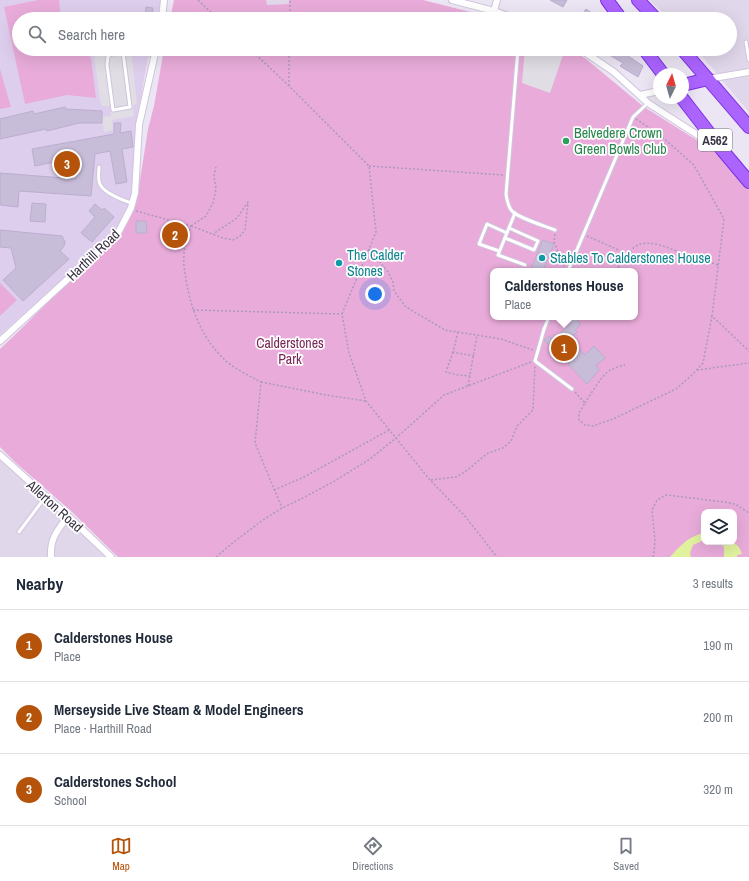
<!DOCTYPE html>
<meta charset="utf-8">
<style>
body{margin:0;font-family:"Archivo Narrow",sans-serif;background:#f2f2f3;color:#1f2937}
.controls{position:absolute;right:12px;bottom:12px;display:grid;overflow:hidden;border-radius:8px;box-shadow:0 4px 16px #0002}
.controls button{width:36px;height:36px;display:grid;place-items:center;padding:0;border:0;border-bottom:1px solid #e0e1e3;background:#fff;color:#1f2937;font:20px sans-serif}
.compass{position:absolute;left:653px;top:68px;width:36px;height:36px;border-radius:50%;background:#fff;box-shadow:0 4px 16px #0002;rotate:5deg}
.you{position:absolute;left:375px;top:294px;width:14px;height:14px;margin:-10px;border:3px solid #fff;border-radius:50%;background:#1a73e8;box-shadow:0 0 0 6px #1a73e833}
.badge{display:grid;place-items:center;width:26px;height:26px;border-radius:50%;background:#b45309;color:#fff;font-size:13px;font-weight:700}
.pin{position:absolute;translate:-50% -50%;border:2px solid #fff;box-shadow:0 1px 4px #0006}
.popup{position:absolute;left:490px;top:268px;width:148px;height:52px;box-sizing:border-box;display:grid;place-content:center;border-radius:8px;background:#fff;filter:drop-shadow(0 1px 3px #0005);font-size:13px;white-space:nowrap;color:#747a83}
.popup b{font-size:15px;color:#1f2937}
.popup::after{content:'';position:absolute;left:50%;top:100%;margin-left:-8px;border:8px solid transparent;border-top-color:#fff}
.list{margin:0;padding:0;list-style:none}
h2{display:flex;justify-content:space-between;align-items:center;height:52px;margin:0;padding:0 16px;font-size:17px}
h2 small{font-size:13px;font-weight:400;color:#747a83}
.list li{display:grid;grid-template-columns:26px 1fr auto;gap:12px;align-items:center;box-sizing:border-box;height:72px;padding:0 16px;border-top:1px solid #e0e1e3}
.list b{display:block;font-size:15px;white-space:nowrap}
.list p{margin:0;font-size:13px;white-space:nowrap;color:#747a83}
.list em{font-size:13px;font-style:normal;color:#747a83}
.icon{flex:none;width:22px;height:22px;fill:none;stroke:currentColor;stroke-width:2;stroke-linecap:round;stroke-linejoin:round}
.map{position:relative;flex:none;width:749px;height:557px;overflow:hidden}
.search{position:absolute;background:#fff;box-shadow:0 4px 16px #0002;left:12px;right:12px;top:12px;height:44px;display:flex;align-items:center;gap:10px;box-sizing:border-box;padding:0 14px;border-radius:22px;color:#747a83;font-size:15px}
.sheet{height:268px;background:#fff}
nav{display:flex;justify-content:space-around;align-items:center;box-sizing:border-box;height:56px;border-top:1px solid #e0e1e3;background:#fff;font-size:11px;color:#747a83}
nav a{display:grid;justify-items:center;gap:2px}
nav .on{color:#b45309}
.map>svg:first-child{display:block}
</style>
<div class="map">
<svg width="749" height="557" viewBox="0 0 749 557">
<rect width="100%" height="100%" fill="#ece5f3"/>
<g fill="#e1d7eb">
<polygon points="266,0 289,0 289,4 266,5"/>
<polygon points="649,0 749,0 749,112 696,49 730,49 730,19 670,19"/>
<polygon points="0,457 61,515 106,557 0,557"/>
</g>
<polygon fill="#deceed" points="0,0 161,0 157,19 19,19 19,49 150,49 145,74 137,122 130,207 117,229 0,335"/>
<g fill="#e9acda" fill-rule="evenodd">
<polygon points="38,0 59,0 61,19 19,19 19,49 77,49 77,51 91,57 96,98 67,95 25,104 4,7"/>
<polygon points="174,0 266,0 267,5 289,4 289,0 423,0 494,18 494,19 170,19"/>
<path d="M164 49H571L586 59 644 107 722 156 749 190V557H118L71 511 16 463 0 447V349L20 330 53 297 120 236 135 204 138 193 148 129 154 106ZM493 271H635V317H493ZM704 512H734V542H704Z"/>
<polygon points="0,69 11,107 0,109"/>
<polygon points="0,283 17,300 0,316"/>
</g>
<g fill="#e0dde4">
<polygon points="101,49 131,49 137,104 133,105 134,116 112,120 113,130 104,132 102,117 111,116 110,106 102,106 100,100 94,54 101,54"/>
<polygon points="525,49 556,49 564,52 550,93 522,83"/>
</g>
<g fill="#e1f29f">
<path d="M704 533V540L693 545 690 553 691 557H670C679 547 690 535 704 533Z"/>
<path d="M719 542C732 542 737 540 742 554L737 555V557H724V547Z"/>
</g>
<g fill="#c8bdd8" stroke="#bbadd0">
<polygon points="550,0 567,0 563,7"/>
<polygon points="146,7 153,8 151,19 145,19"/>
<polygon points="586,9 600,19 588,19 582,15"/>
<polygon points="609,49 622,49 629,54 628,56 643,66 638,77 620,66 623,63 606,53"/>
<polygon points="65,107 66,109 102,111 102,123 79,123 47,131 46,129 0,139 0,119 33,111 34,114"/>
<polygon points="114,123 121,123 120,133 131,131 133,147 122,149 127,182 116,184 110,151 95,154 91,196 19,191 18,207 0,205 0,173 76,179 78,157 35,166 32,149 114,134"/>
<polygon points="32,203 46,204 45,222 30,221"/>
<polygon points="95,204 102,210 104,208 114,217 92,242 81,233 95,217 89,211"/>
<polygon points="136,221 146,221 147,233 136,233"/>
<polygon points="0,230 62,236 65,242 64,246 60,251 69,259 23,301 3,280 16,268 11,248 0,247"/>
<polygon points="543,240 554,244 543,271 530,271"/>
<polygon points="564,317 574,317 581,324 575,330 577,332 569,340 585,355 594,346 605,358 596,365 599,370 587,384 568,364 569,363 555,350 554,350 544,340 549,336 553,340 571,323"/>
</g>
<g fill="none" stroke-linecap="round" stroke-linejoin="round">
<defs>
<g id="lane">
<polyline points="746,42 749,60"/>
<path d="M518 49 506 194C507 200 508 208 513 212 521 219 545 226 555 230"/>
<path d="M123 52 130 107 113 110 107 65 108 56C122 48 139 52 154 55"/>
<path d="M99 167C99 173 97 181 101 186 105 193 124 201 132 203"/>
<polyline points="515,213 498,255 525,265"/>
<polyline points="505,238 534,250 538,241 509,228"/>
<polyline points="499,251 479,244 487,224 507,233"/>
<polyline points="568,271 633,117 648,103"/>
<polyline points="549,317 544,329 535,361 572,389"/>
<polyline points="19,532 46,496"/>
</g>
<g id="street">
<polyline points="452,0 494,11 517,19"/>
<polyline points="494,11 497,0"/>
<polyline points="162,19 164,0"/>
<polyline points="580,49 614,72 648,103 713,145"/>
<polyline points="708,79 749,72"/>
<polyline points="640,95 659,91"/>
<polyline points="0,341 118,233 131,208 135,193 139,125 156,49"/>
<polyline points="0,455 68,516 111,557"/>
<path d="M51 557C50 538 57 531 68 516"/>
</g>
<g id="highway">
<polyline points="607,0 621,19"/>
<polyline points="638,0 656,19"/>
<polyline points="644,49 663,74"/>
<polyline points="682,49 749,127"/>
<polyline points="683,85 708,79"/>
<polyline points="682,98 723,151 749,182"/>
</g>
</defs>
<use href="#lane" stroke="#cfc4dd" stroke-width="5"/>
<use href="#street" stroke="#cfc4dd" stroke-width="8"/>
<use href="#highway" stroke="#7c30e2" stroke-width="14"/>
<g stroke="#aa98c1" stroke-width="1.5" stroke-dasharray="2 2" stroke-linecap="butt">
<polyline points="198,0 218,19"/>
<polyline points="290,19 290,1"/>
<polyline points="250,49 289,86 369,166 376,232 342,314 349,353 366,401 430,480 464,515 497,557"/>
<polyline points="289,86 289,49"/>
<polyline points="636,119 660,135 694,165 724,219 712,316 749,351"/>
<polyline points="369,166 503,175"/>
<path d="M136 211 191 226C187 236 184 246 184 256 183 264 185 272 186 280 191 309 201 336 222 357 232 368 248 375 261 382L255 443 282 508"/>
<polyline points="191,226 223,238 233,240 240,236 245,230 248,202 237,218 213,234"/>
<polyline points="191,226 206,216 213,203 216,189 214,176 216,167"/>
<polyline points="555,234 554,242 564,266"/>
<polyline points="587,236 623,252"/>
<polyline points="369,249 388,272 393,282 394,291 406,307 445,330 501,339 533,350"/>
<path d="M616 271C621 263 629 249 638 245 651 239 670 249 683 253 694 257 706 261 718 265"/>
<polyline points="193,310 342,314"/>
<polyline points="458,332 453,352 474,356"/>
<polyline points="453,352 446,372 458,375 470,376"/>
<polyline points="697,370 749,363"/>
<polyline points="261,382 326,395 366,401"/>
<polyline points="468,386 477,335"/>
<polyline points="575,392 585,403 579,413 579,420 585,425 593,426 613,419 676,389 692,375 703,363 712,316"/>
<path d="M585 403C591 394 601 376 610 370 615 368 620 366 625 365"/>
<polyline points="431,480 456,477 465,472 488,453 503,448 511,441 517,426 533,410 535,366"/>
<polyline points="274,490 304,477 389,430"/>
<polyline points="216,557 235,541 263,520 282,508 295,502 333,482 370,459 396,438 444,395 531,362"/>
<polyline points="653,557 654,552 655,541 652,510 657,500 666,495 724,502 735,504 749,513"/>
</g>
<use href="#lane" stroke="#fff" stroke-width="3"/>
<use href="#street" stroke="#fff" stroke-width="6"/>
<use href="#highway" stroke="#ac64ff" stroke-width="12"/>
</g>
<circle fill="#2e9e5b" stroke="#fff" stroke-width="1.5" cx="566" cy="141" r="4"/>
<g fill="#0f9aa8" stroke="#fff" stroke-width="1.5">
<circle cx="542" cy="258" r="4"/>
<circle cx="339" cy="263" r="4"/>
</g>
<g text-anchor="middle" stroke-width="3.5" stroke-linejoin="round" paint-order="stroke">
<rect fill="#fff" stroke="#76717d" stroke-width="1" x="698" y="129" width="34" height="22" rx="3"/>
<g font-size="13" font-weight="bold" fill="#3b3445">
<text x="715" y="145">A562</text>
</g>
<g font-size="14" fill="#27864d" stroke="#fff" text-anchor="start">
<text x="574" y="138">Belvedere Crown<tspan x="574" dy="16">Green Bowls Club</tspan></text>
</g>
<g font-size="14" fill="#3b3445" stroke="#fff">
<text transform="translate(93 255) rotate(-44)" y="5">Harthill Road</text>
<text transform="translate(55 506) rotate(42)" y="5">Allerton Road</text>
</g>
<g font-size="14" fill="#0d838f" stroke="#fff" text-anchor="start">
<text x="347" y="260">The Calder<tspan x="347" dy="16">Stones</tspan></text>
<text x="550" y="263">Stables To Calderstones House</text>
</g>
<g font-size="14" fill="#792656" stroke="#fff">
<text x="290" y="348">Calderstones<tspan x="290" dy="16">Park</tspan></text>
</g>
</g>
</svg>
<div class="controls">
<button><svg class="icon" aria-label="layers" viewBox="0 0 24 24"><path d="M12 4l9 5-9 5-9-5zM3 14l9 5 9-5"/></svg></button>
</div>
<svg class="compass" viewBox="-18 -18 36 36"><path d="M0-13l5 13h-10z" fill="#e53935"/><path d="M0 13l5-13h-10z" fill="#747a83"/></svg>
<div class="you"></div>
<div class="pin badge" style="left:564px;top:348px">1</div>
<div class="popup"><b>Calderstones House</b>Place</div>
<div class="pin badge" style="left:175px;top:235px">2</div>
<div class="pin badge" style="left:67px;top:164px">3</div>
<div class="search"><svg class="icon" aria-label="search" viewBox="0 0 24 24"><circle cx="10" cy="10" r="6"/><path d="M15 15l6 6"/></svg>Search here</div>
</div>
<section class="sheet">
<h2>Nearby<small>3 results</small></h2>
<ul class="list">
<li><span class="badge">1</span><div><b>Calderstones House</b><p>Place</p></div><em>190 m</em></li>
<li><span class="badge">2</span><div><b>Merseyside Live Steam &amp; Model Engineers</b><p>Place · Harthill Road</p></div><em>200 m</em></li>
<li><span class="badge">3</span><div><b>Calderstones School</b><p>School</p></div><em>320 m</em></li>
</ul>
</section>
<nav>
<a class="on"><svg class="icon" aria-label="map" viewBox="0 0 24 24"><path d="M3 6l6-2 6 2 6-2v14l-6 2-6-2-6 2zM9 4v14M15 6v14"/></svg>Map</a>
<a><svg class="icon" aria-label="directions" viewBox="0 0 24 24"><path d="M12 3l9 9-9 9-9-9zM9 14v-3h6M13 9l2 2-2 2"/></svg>Directions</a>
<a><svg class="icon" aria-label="saved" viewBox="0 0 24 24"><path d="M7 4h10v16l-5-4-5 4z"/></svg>Saved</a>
</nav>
